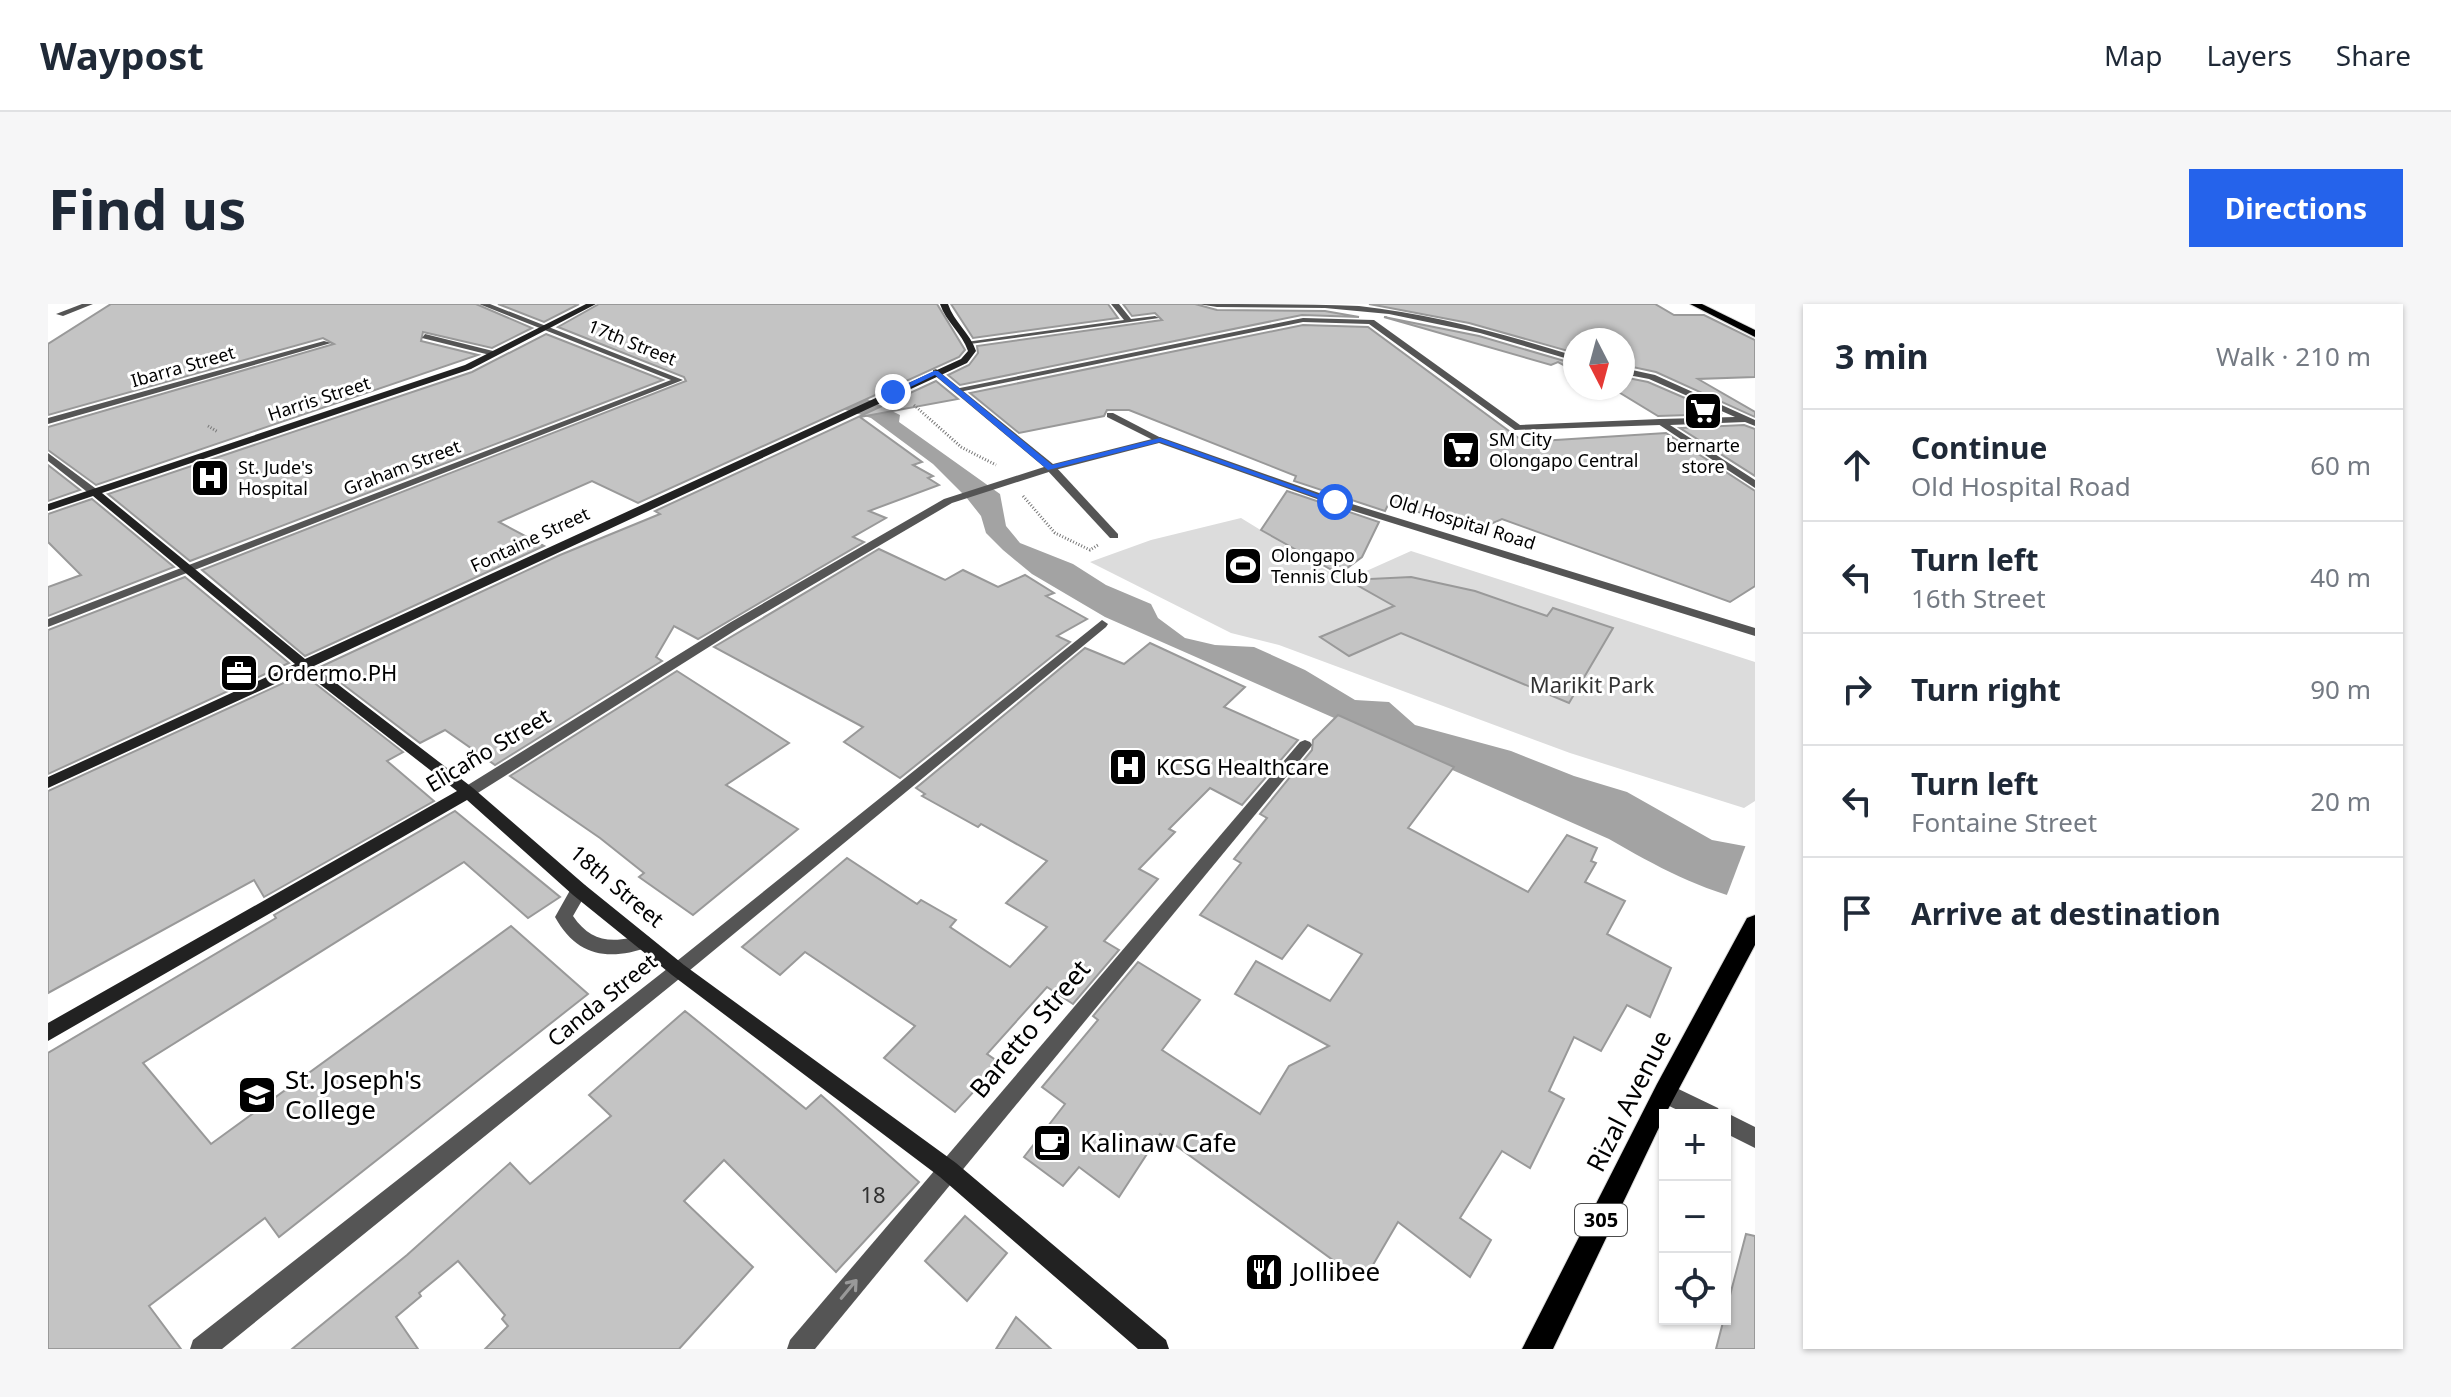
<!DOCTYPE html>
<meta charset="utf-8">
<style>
body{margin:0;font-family:"Noto Sans",sans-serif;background:#f6f6f7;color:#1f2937}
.controls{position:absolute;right:24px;bottom:24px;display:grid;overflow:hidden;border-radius:0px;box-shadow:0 2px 6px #0004}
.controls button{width:72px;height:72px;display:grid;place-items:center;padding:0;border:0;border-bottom:2px solid #e0e1e3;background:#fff;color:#1f2937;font:40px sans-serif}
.compass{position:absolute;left:1515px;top:24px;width:72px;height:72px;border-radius:50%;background:#fff;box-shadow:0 2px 6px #0004;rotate:174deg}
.stop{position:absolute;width:24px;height:24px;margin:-18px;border:6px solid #2563eb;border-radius:50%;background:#fff}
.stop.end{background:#2563eb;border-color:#fff;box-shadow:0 2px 8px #0008}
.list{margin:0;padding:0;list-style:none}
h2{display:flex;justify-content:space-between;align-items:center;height:104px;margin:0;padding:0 32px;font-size:34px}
h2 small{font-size:26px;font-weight:400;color:#747a83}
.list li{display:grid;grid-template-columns:52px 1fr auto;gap:24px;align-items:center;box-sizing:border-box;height:112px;padding:0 32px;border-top:2px solid #e0e1e3}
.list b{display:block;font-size:30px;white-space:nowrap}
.list p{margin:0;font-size:26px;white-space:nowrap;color:#747a83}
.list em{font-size:26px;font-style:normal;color:#747a83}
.icon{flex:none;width:44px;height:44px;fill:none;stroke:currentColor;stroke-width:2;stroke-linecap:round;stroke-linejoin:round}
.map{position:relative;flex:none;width:1707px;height:1045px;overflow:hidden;border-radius:0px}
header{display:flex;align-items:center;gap:48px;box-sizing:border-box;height:112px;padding:0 40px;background:#fff;border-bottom:2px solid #e0e1e3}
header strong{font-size:38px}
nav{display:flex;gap:44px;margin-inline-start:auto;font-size:28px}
.intro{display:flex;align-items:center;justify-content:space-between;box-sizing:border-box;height:192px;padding:0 48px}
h1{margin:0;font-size:56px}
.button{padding:20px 36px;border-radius:0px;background:#2563eb;color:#fff;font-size:28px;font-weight:700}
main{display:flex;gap:48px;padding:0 48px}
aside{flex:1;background:#fff;border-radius:0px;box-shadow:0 2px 6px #0004}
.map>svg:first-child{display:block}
</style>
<header>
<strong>Waypost</strong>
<nav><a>Map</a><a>Layers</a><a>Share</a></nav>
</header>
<div class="intro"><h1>Find us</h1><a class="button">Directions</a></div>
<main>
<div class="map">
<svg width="1707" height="1045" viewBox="0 0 1707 1045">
<rect width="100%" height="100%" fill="#fff"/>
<polygon fill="#dcdcdc" points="1193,214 1296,277 1363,247 1707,358 1707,497 1696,504 1522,449 1231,341 1183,329 1042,258 1103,236"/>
<path fill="#a3a3a3" d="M677 0 799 85 852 111 851 118 952 190 958 222 972 239 1025 260 1058 281 1103 300 1110 314 1137 334 1167 341 1206 343 1257 366 1307 396 1341 398 1367 421 1463 447 1526 472 1579 488 1664 536 1707 544V598C1653 587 1608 562 1561 535L1057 313 984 270 955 246 938 229 933 212 918 193 885 160 823 114 772 98Z"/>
<polygon fill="#fff" points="1699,538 1707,539 1707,602 1677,596"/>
<g fill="#c4c4c4" stroke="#999" stroke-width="2">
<polygon points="63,0 428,0 484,24 444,44 375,28 373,37 430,51 48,181 0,146 0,123 286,40 275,34 0,111 0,40"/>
<polygon points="450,0 531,0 496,18"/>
<polygon points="551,0 889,0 917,46 911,53 590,199 544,177 451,218 496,242 257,352 154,266 638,77 636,73 510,23"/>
<polygon points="903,0 1060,0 1070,14 925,34"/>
<polygon points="1075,0 1147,0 1169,6 1277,7 1311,13 1254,11 912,81 900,71 921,61 930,49 929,42 1114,16 1107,9 1084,12"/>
<polygon points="1321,0 1607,0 1626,11 1656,11 1707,36 1707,73 1650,75 1707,108 1707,113 1608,68 1575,61 1575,36 1527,36 1527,49 1421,19"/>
<polygon points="1336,13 1431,32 1527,60 1527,67 1510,58 1503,61"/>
<polygon points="1255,21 1320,23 1476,138 1618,129 1707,187 1707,282 1682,298 1454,215 1429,226 1341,199 1337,207 1246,177 1248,172 1081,106 1059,106 1056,112 971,129 922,89"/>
<polygon points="498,30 615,76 142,257 60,190 424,68"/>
<polygon points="1575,73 1600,78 1674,110 1610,112 1564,84 1575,84"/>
<polygon points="888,77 910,95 812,113 874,158 865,161 885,172 880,174 891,181 821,207 838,214 805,233 816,238 650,335 626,322 608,353 614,357 447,461 397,426 372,439 272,363 512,251 612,210 607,207"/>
<polygon points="1696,121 1707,125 1707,172 1632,124"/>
<polygon points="0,161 32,186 0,197"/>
<polygon points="1239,187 1331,218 1314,253 1291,270 1213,226"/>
<polygon points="44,195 126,263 0,312 0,283 33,271 0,238 0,210"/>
<polygon points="831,245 897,276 915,266 950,283 977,271 1006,289 998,292 1039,315 1009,332 1022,338 852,474 796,438 815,423 666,343"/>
<polygon points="137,273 241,359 0,470 0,326"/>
<polygon points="1363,273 1427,287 1499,312 1505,304 1565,324 1521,399 1353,329 1301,352 1272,333 1346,302 1300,276"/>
<polygon points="1102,339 1197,383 1176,403 1250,436 1194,501 1162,484 1121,525 1127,528 1091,565 1110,575 1056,637 1071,646 1025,700 999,683 939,750 952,759 907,808 836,754 867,722 757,648 732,671 694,643 799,554 869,600 873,596 908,616 902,623 962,663 999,623 958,599 999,557 933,520 930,523 874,492 877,490 868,484 1037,344 1076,360"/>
<polygon points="629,367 741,439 678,481 750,525 645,611 591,573 596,569 552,534 462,472"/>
<polygon points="255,370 355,448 339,457 386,497 216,593 206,576 0,689 0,487"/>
<polygon points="1290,411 1406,463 1360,524 1480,588 1519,531 1549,544 1543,557 1548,559 1537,578 1577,597 1559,630 1623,664 1602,713 1579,701 1553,747 1526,733 1501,787 1516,795 1482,864 1454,847 1412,914 1443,936 1422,973 1350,918 1315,978 1112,830 1071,893 1031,863 1015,882 976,853 1017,800 994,783 1050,716 1045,712 1090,658 1152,696 1114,746 1212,810 1241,762 1281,742 1187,690 1208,657 1282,697 1314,650 1260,621 1234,655 1152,611 1193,559 1186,555 1219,514 1212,510 1264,446 1265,436"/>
<polygon points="407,507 512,593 480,614 416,558 95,759 163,840 463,622 540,690 231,933 217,914 101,1002 133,1045 0,1045 0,749 228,614 226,611"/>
<polygon points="637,707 758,805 773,791 871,878 788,968 676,856 636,897 705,963 631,1045 437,1045 460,1022 454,1015 457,1011 410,957 371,989 373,992 348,1013 370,1045 244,1045 359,951 462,859 482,880 563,812 541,791"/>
<polygon points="917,912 959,949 919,997 877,957"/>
<polygon points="1698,930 1707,932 1707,1045 1668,1045"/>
<polygon points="968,1013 1003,1045 948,1045"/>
</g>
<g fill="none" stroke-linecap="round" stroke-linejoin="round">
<defs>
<g id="primary">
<polygon points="1642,0 1654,0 1707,26 1707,33"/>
<polygon points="1707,611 1707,641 1617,811 1505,1045 1474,1045 1609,780 1699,614"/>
</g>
</defs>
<use href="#primary" stroke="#dbdbdb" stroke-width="2"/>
<g stroke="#777" stroke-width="3" stroke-dasharray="1 2" stroke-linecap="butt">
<polyline points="866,101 913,143 948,161"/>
<polyline points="160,122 170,128"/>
<polyline points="975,192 1007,229 1042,246 1050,241"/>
</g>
<g fill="#555" fill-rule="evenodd">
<polygon points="1255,14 1326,16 1472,121 1612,115 1617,118 1612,121 1467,126 1321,20 1255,18 911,88 907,85"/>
<polygon points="377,30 449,48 450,50 446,52 374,34"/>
<polygon points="1059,109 1065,109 1117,136 1109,138 1059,113"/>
<polygon points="999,162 1007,162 1070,230 1070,234 1062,234 999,166"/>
<path d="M531 579 537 581 540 586 525 612C540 634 557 639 582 634 590 632 593 630 601 633L604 638 601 643C561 657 529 653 507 613L525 581Z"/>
</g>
<g fill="#555" fill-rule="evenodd">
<polygon points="34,0 45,0 15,12 8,10"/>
<polygon points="431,0 442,0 635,76 0,323 0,315 623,76"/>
<polygon points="1063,0 1071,0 1083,15 1107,12 1111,14 922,40 918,38 1076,16"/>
<path d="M1150 0C1204 0 1258 0 1311 2 1385 10 1456 30 1527 52V57L1432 29 1341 10 1277 4 1169 3Z"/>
<polygon points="276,37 283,39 0,120 0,114"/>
<polygon points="1575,64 1607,71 1707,116 1707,122 1697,118 1622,121 1707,176 1707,184 1607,118 1612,115 1687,113 1601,75 1575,70"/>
<polygon points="888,65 1005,160 1112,133 1291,196 1707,324 1707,332 1283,200 1111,139 1007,166 904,199 691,324 425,492 415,492 412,488 415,484 683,318 896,195 996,163 885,70 885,66"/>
<polygon points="0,149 51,187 51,191 43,191 0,157"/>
<polygon points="1054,316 1060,320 1058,323 636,671 174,1045 142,1045 145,1036 624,661"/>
<polygon points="1257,436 1262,438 1264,441 1262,444 767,1045 739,1045 742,1036 1252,438"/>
<path d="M1618 779 1670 804 1673 810 1677 808 1707 823V844L1677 829V811C1656 811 1618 811 1608 788L1611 781Z"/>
</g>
<path fill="#222" fill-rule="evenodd" d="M538 0H548L423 65 54 189 257 355 913 55 920 47C914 29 898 18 892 0H900C906 18 922 29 928 47L919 59 266 362 425 484 537 581 636 661 908 859 1118 1036 1121 1045H1090L892 873 624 671 525 591 419 496 0 737V719L409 487 255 367 0 484V473L247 360 45 192 0 207V200L417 61Z"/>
<use href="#primary" fill="#000" fill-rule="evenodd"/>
</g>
<defs><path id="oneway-shaft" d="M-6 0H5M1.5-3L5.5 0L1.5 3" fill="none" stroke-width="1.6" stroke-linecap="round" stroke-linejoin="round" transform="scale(2)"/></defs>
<use stroke="#999" href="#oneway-shaft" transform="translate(801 985) rotate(-50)"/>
<polygon fill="#2563eb" points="886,67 890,67 1004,161 1112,134 1291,198 1284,199 1112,138 1000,166 887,71 848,90 842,88"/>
<defs>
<symbol id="supermarket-square" viewBox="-11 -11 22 22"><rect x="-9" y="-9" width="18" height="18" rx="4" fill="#000" stroke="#fff"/><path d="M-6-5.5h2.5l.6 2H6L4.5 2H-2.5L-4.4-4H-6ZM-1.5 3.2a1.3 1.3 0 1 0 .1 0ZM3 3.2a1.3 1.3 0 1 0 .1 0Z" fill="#fff"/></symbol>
<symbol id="hospital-square" viewBox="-11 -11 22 22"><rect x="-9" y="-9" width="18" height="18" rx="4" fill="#000" stroke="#fff"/><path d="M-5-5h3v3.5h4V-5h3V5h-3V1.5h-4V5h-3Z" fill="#fff"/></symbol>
<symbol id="stadium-square" viewBox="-11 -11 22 22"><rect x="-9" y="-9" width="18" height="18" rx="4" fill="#000" stroke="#fff"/><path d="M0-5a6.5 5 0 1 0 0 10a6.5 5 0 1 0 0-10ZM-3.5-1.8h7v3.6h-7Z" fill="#fff"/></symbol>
<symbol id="office-square" viewBox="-11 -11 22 22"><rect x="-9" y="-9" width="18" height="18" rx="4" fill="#000" stroke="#fff"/><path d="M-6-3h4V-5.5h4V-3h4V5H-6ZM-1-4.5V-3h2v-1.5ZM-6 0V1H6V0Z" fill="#fff"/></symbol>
<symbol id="university-square" viewBox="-11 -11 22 22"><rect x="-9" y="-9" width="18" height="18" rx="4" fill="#000" stroke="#fff"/><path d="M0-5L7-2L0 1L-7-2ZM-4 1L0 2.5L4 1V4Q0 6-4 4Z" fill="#fff"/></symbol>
<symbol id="cafe-square" viewBox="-11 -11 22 22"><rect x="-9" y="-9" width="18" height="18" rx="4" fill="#000" stroke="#fff"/><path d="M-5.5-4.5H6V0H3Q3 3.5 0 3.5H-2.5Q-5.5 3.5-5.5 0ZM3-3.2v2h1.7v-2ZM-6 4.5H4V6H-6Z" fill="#fff"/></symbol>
<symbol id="restaurant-square" viewBox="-11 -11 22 22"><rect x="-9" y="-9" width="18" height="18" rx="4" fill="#000" stroke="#fff"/><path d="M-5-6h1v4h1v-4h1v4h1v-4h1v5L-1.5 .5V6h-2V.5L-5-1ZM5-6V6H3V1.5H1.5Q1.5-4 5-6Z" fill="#fff"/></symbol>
</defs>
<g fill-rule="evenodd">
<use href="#supermarket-square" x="1633" y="85" width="44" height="44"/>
<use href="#supermarket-square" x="1391" y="124" width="44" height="44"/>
<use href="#hospital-square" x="140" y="152" width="44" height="44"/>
<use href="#stadium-square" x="1173" y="240" width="44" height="44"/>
<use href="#office-square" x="169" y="347" width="44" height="44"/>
<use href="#hospital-square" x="1058" y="441" width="44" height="44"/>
<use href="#university-square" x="187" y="769" width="44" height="44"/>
<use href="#cafe-square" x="982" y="817" width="44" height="44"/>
<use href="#restaurant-square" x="1194" y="946" width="44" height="44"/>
</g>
<g text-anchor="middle" stroke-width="6" stroke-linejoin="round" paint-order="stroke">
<g font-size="18" fill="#000" stroke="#fff">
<text transform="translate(584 39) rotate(22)" y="6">17th Street</text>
<text transform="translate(135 63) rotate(-16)" y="6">Ibarra Street</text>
<text transform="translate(271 95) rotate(-18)" y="6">Harris Street</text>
<text transform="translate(354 164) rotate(-21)" y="6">Graham Street</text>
<text transform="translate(1414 218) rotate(17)" y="6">Old Hospital Road</text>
<text transform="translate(482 236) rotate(-25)" y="6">Fontaine Street</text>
</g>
<g font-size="18" fill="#000" stroke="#fff" text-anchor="start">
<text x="1441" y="142">SM City<tspan x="1441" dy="21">Olongapo Central</tspan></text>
<text x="1655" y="148" text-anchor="middle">bernarte<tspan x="1655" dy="21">store</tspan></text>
<text x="190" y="170">St. Jude's<tspan x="190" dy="21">Hospital</tspan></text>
<text x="1223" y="258">Olongapo<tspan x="1223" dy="21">Tennis Club</tspan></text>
</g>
<rect fill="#fff" stroke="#4c4c4c" stroke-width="2" x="1527" y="900" width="52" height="32" rx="6"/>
<g font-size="20" font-weight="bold" fill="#000">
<text x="1553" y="923">305</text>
</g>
<g font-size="22" fill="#000" stroke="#fff" text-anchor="start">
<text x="219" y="377">Ordermo.PH</text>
<text x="1108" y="471">KCSG Healthcare</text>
</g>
<g font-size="22" fill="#333" stroke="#fff">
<text x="1544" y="389">Marikit Park</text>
</g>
<g font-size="22" fill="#000" stroke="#fff">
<text transform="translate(440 446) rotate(-31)" y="8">Elicaño Street</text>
<text transform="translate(569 582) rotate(40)" y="8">18th Street</text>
<text transform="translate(554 696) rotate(-39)" y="8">Canda Street</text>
</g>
<g font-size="22" fill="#313131">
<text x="825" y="899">18</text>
</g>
<g font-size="26" fill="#000" stroke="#fff">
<text transform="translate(982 725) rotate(-50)" y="9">Baretto Street</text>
<text transform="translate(1581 797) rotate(-63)" y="9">Rizal Avenue</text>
</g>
<g font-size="26" fill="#000" stroke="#fff" text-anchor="start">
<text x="237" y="785">St. Joseph's<tspan x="237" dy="30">College</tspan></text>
<text x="1032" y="848">Kalinaw Cafe</text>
<text x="1244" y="977">Jollibee</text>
</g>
</g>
</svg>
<div class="controls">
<button>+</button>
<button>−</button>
<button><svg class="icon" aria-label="locate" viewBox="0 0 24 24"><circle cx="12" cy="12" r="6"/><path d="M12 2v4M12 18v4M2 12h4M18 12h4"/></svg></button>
</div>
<svg class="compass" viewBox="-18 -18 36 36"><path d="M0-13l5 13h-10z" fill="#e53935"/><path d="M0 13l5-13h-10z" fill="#747a83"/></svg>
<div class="stop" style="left:1287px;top:198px"></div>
<div class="stop end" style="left:845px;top:88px"></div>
</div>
<aside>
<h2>3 min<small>Walk · 210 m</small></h2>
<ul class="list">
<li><svg class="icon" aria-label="ahead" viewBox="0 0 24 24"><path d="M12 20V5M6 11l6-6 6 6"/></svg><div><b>Continue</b><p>Old Hospital Road</p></div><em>60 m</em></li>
<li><svg class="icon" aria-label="left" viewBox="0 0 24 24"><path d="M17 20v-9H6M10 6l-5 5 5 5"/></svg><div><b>Turn left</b><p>16th Street</p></div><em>40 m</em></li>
<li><svg class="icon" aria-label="right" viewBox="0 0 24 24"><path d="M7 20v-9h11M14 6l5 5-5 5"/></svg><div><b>Turn right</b></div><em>90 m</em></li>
<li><svg class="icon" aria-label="left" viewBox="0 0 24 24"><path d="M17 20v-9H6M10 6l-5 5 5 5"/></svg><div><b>Turn left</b><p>Fontaine Street</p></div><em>20 m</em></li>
<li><svg class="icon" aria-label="arrive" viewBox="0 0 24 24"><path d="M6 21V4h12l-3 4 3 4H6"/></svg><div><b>Arrive at destination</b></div></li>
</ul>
</aside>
</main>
